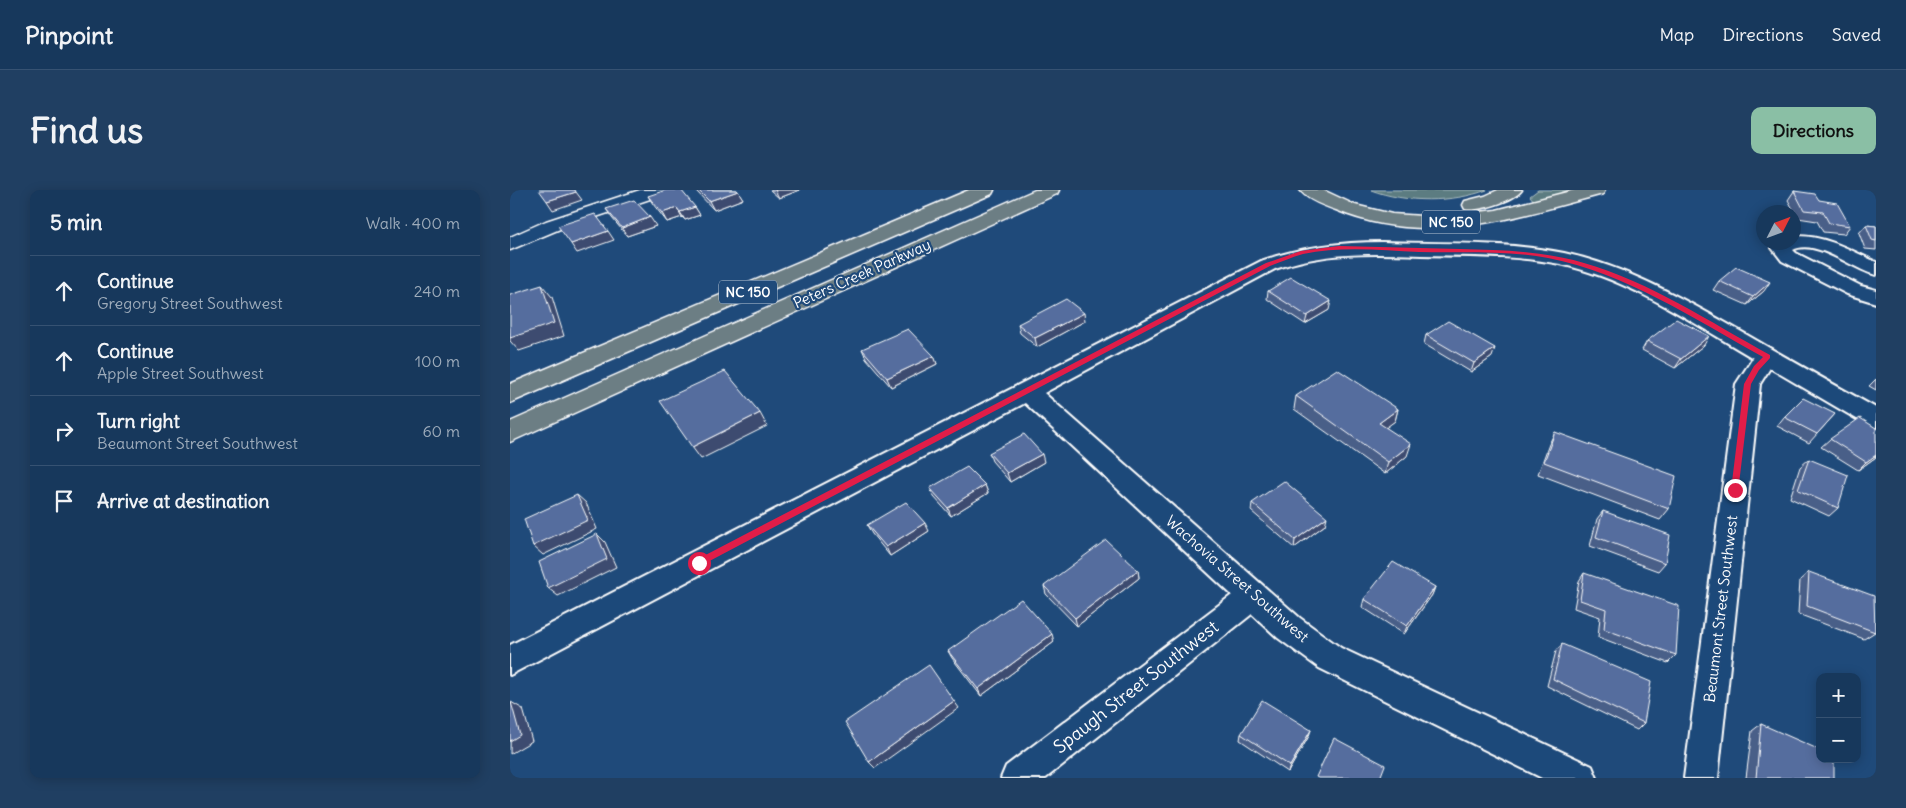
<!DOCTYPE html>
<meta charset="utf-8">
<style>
body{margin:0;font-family:Delius,sans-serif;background:#203f62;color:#f1f3f6}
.controls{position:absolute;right:15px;bottom:15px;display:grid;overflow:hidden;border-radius:10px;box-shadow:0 2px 12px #0003}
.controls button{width:45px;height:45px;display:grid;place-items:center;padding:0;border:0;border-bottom:1px solid #365272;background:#17385c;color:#f1f3f6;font:25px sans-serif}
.compass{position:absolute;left:1246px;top:15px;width:45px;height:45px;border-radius:50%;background:#17385c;box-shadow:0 2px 12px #0003;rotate:48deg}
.stop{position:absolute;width:15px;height:15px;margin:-11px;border:4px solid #e11d48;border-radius:50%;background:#fff}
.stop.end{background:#e11d48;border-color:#fff;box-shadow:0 1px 5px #0008}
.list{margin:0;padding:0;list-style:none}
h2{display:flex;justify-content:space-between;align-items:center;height:65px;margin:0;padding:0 20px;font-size:21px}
h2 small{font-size:16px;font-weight:400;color:#9eacbb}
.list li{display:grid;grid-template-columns:32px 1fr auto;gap:15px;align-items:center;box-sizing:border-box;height:70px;padding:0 20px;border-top:1px solid #365272}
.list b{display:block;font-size:19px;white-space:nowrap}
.list p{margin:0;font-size:16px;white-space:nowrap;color:#9eacbb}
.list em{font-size:16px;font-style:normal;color:#9eacbb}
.icon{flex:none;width:28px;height:28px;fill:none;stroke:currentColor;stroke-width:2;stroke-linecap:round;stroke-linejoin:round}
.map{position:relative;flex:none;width:1366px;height:588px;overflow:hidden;border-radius:10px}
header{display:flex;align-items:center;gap:30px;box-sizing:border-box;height:70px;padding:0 25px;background:#17385c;border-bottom:1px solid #365272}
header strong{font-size:24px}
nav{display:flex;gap:28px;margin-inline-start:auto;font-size:18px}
.intro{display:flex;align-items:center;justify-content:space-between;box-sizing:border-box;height:120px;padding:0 30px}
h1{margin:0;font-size:35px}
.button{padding:12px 22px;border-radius:10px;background:#8abfa5;color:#111;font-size:18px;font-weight:700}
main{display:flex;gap:30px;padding:0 30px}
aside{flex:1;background:#17385c;border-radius:10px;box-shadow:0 2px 12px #0003}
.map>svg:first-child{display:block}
</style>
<header>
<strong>Pinpoint</strong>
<nav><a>Map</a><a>Directions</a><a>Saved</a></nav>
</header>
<div class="intro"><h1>Find us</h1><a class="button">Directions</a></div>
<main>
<aside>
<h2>5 min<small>Walk · 400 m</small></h2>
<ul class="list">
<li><svg class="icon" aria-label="ahead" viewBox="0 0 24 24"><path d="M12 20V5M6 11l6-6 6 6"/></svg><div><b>Continue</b><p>Gregory Street Southwest</p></div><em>240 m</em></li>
<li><svg class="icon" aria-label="ahead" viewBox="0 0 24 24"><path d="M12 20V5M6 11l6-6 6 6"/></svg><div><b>Continue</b><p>Apple Street Southwest</p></div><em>100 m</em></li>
<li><svg class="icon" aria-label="right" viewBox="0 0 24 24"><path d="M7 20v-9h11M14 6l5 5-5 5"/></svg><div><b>Turn right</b><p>Beaumont Street Southwest</p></div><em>60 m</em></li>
<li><svg class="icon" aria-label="arrive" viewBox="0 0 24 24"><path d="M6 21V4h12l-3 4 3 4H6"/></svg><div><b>Arrive at destination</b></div></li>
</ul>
</aside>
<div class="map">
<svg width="1366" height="588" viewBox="0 0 1366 588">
<rect width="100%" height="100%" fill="#1f4a7a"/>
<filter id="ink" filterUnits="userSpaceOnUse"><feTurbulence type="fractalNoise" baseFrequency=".02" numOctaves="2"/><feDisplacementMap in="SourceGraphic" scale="10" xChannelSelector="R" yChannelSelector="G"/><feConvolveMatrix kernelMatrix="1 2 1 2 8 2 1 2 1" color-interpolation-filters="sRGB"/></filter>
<g filter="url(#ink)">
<g fill="#5b7c81" stroke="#adbec0">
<path d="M861 0H977C942 13 895 13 861 0Z"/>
<polygon points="1028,0 1067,0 1024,11 1020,6"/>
</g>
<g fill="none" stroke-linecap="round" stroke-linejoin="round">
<defs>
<g id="minor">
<path d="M1284 46C1314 45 1339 59 1366 72V85C1344 80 1305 48 1283 60L1286 63 1351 96 1366 100V113L1337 104 1272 71 1262 58 1268 52H1284Z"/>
<path d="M872 52C932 54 995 51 1054 63 1119 77 1179 112 1237 145 1280 170 1323 194 1366 218V238L1357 235 1260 178 1250 194 1208 588H1174L1226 194 1243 168C1183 133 1120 89 1050 74 1004 65 957 66 911 65 861 63 813 62 765 79L534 203 790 428 831 458 1082 576 1087 588H1032L809 478 768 448 742 424 536 588H491L496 576 722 405 515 213 0 485V455L751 71C791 57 830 52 872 52Z"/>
</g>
<polygon id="tertiary" points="130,0 157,0 155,4 50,39 0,60 0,47 36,31"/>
<g id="primary">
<polygon points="459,0 484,0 482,4 0,213 0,194"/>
<polygon points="525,0 549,0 547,4 0,252 0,232"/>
</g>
<g id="motorway">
<path d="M790 0H813L845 15 882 24 928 27 986 20 1065 0H1095L1093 4C1003 28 916 58 826 20 814 16 797 10 790 0Z"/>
<path d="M988 0H1012C1004 11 968 22 955 19L953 15 955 11 975 6Z"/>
</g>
</defs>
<use href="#minor" stroke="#fff" stroke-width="4"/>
<use href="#tertiary" stroke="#fff" stroke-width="3"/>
<use href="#primary" stroke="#fff" stroke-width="3"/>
<use href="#motorway" stroke="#fff" stroke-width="3"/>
<use href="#minor" fill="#1f4a7a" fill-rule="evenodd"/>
<use href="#tertiary" fill="#1f4a7a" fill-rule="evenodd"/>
<use href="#primary" fill="#6c7e84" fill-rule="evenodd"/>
<use href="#motorway" fill="#6c7e84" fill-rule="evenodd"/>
</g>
<g fill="#495e88" stroke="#fff">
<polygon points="185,0 227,0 233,9 204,20 187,2"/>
<polygon points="260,0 290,0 269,8"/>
<polygon points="1284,1 1309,10 1340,36 1334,44 1313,42 1307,31 1288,28 1278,10"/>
<polygon points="138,6 185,17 190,25 175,30 172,27 157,32 143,14"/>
<polygon points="96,19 146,36 117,46 102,28"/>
<polygon points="1356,35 1366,36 1366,60 1355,59 1349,43"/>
<polygon points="1209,91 1254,101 1237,115 1203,100"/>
<polygon points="758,101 819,120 795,134 757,109"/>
<polygon points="575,131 527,157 510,143 508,134"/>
<polygon points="916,145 982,167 961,182 914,154"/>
<polygon points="1137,151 1194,155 1165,178 1132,160"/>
<polygon points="352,159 424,166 427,174 381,197 356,168"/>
<polygon points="1366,189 1366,200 1359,196"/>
<polygon points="786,206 888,219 885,231 876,237 897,266 875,284 784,219"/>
<polygon points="1325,224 1299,253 1267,236 1274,227"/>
<polygon points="1045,242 1159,319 1150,330 1028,284 1039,254"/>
<polygon points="1320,249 1366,267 1348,280 1311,257"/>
<polygon points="479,263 534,272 500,292 482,271"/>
<polygon points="1299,269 1328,318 1319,326 1280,308 1290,277"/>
<polygon points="475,295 478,303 441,326 424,307 420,298"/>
<polygon points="742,313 815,335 784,358 741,321"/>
<polygon points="1093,321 1155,373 1148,381 1080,356 1087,329"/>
<polygon points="357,335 419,341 380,366 362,344"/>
<polygon points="628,380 629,388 567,436 536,404 534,396"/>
<polygon points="1299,382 1365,442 1354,449 1288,424 1290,390"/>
<polygon points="1074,383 1166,465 1158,473 1088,447 1090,427 1064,418 1069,391"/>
<polygon points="925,397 922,405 894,444 852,417 854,409"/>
<polygon points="544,452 471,506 442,468 438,461"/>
<polygon points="1052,454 1134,533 1127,540 1037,496 1046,461"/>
<polygon points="1251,534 1324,588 1236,588 1242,541"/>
<polygon points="731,544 799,546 778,582 730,550"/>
</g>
<g fill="#3c4c6f" stroke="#fff">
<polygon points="265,0 290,0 269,8"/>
<polygon points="228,1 233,9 204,20 199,11"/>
<polygon points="66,2 72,10 43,20 37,11"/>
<polygon points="185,17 190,25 175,30 170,22"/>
<polygon points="167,18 172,27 157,32 152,23"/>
<polygon points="140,27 146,36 117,46 112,38"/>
<polygon points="98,41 104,50 67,63 61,54"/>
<polygon points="1260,92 1254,101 1237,115 1243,107"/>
<polygon points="32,95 42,107 54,146 9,161 0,151 0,143"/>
<polygon points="821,111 819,120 795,134 797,126"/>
<polygon points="574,123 575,131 527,157 525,148"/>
<polygon points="1199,146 1194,155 1165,178 1171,169"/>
<polygon points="985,158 982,167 961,182 964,173"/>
<polygon points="424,166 427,174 381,197 377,188"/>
<polygon points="888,219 885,231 866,245 869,233"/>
<polygon points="250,223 257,236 191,269 182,257"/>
<polygon points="901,254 897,266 875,284 878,272"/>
<polygon points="532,264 534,272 500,292 497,283"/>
<polygon points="1366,265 1366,267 1348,280 1356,272"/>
<polygon points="475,295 478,303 441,326 438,318"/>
<polygon points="67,305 76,313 87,339 33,365 23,356"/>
<polygon points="817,327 815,335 784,358 785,350"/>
<polygon points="415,333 419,341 380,366 376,357"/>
<polygon points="87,344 95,352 106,377 48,406 38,398"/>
<polygon points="628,380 629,388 567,436 565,428"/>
<polygon points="925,397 922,405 894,444 897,436"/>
<polygon points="542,444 544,452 471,506 468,499"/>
<polygon points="444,511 449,518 365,578 359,572"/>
<polygon points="1,512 13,519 22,551 0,564"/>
<polygon points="801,540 799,546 778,582 780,576"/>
</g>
<g fill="#556d9e" stroke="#fff">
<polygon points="29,0 65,0 66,2 37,11"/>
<polygon points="156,0 171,0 185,17 170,22 167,18 152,23 138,6"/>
<polygon points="188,0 227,0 228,1 199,11"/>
<polygon points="1284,1 1305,4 1309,10 1327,13 1340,36 1319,33 1313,22 1294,20"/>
<polygon points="124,10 140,27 112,38 96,19"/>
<polygon points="85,24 98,41 61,54 48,36"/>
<polygon points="1356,35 1366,36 1366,51 1362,50"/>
<polygon points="1226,77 1260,92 1243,107 1209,91"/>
<polygon points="781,87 821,111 797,126 758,101"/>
<polygon points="32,95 44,133 0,148 0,105"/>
<polygon points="556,109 574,123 525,148 508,134"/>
<polygon points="1166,129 1199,146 1171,169 1137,151"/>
<polygon points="938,131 985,158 964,173 916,145"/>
<polygon points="398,139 424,166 377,188 352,159"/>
<polygon points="827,179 888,219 869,233 901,254 878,272 786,206"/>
<polygon points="215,181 250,223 182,257 150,211"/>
<polygon points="1293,208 1325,224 1307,244 1274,227"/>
<polygon points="1350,228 1366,238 1366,265 1356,272 1320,249"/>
<polygon points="1045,242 1166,286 1159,319 1034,272"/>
<polygon points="514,244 532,264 497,283 479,263"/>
<polygon points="1299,269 1338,285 1328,318 1288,300"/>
<polygon points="457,277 475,295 438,318 420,298"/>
<polygon points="774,291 817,327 785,350 742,313"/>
<polygon points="67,305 78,330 23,356 14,329"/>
<polygon points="396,312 415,333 376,357 357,335"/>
<polygon points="1093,321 1160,345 1155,373 1086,347"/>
<polygon points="87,344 97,369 38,398 29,372"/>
<polygon points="596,350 628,380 565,428 534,396"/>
<polygon points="883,372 925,397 897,436 854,409"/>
<polygon points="1299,382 1364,406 1365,442 1297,416"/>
<polygon points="1074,383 1169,416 1166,465 1094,439 1096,419 1070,410"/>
<polygon points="511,409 542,444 468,499 438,461"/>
<polygon points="1052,454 1141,492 1134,533 1043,489"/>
<polygon points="419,475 444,511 359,572 335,532"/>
<polygon points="752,510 801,540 780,576 731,544"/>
<polygon points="1,512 10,545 0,551 0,513"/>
<polygon points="1251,534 1310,560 1310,569 1324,569 1324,588 1246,588"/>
<polygon points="824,548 875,575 870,588 808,588 806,587"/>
</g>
</g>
<path fill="#e11d48" d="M829 56C870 57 910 58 950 59 992 60 1034 61 1074 73 1140 92 1200 132 1260 165V168L1249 180 1241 194 1228 302 1225 303 1221 300 1234 194 1244 176 1253 167C1184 129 1116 83 1038 68 996 60 952 63 909 62 871 60 830 56 793 64 782 67 771 72 760 76L192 375 189 376 185 373 186 370 756 73 791 61Z"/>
<g text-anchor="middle" stroke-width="4.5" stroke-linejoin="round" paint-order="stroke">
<g fill="#1f4a7a" stroke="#bcc9d7" stroke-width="1">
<rect x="912" y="20.5" width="58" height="23" rx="4"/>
<rect x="209" y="90.5" width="58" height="23" rx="4"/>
</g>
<g font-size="14" font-weight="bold" fill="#fff">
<text x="941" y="37">NC 150</text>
<text x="238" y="107">NC 150</text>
</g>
<g font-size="15" fill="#fff" stroke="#1f4a7a">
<text transform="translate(352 84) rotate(-24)" y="5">Peters Creek Parkway</text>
<text transform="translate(727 389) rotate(41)" y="5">Wachovia Street Southwest</text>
<text transform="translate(1211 419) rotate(-83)" y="5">Beaumont Street Southwest</text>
</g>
<g font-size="18" fill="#fff" stroke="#1f4a7a">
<text transform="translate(626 497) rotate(-38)" y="6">Spaugh Street Southwest</text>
</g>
</g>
</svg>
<div class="controls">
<button>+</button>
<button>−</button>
</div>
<svg class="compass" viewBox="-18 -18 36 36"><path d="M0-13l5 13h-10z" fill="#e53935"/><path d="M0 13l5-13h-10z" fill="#9eacbb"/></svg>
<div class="stop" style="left:189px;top:373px"></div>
<div class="stop end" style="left:1225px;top:300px"></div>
</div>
</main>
